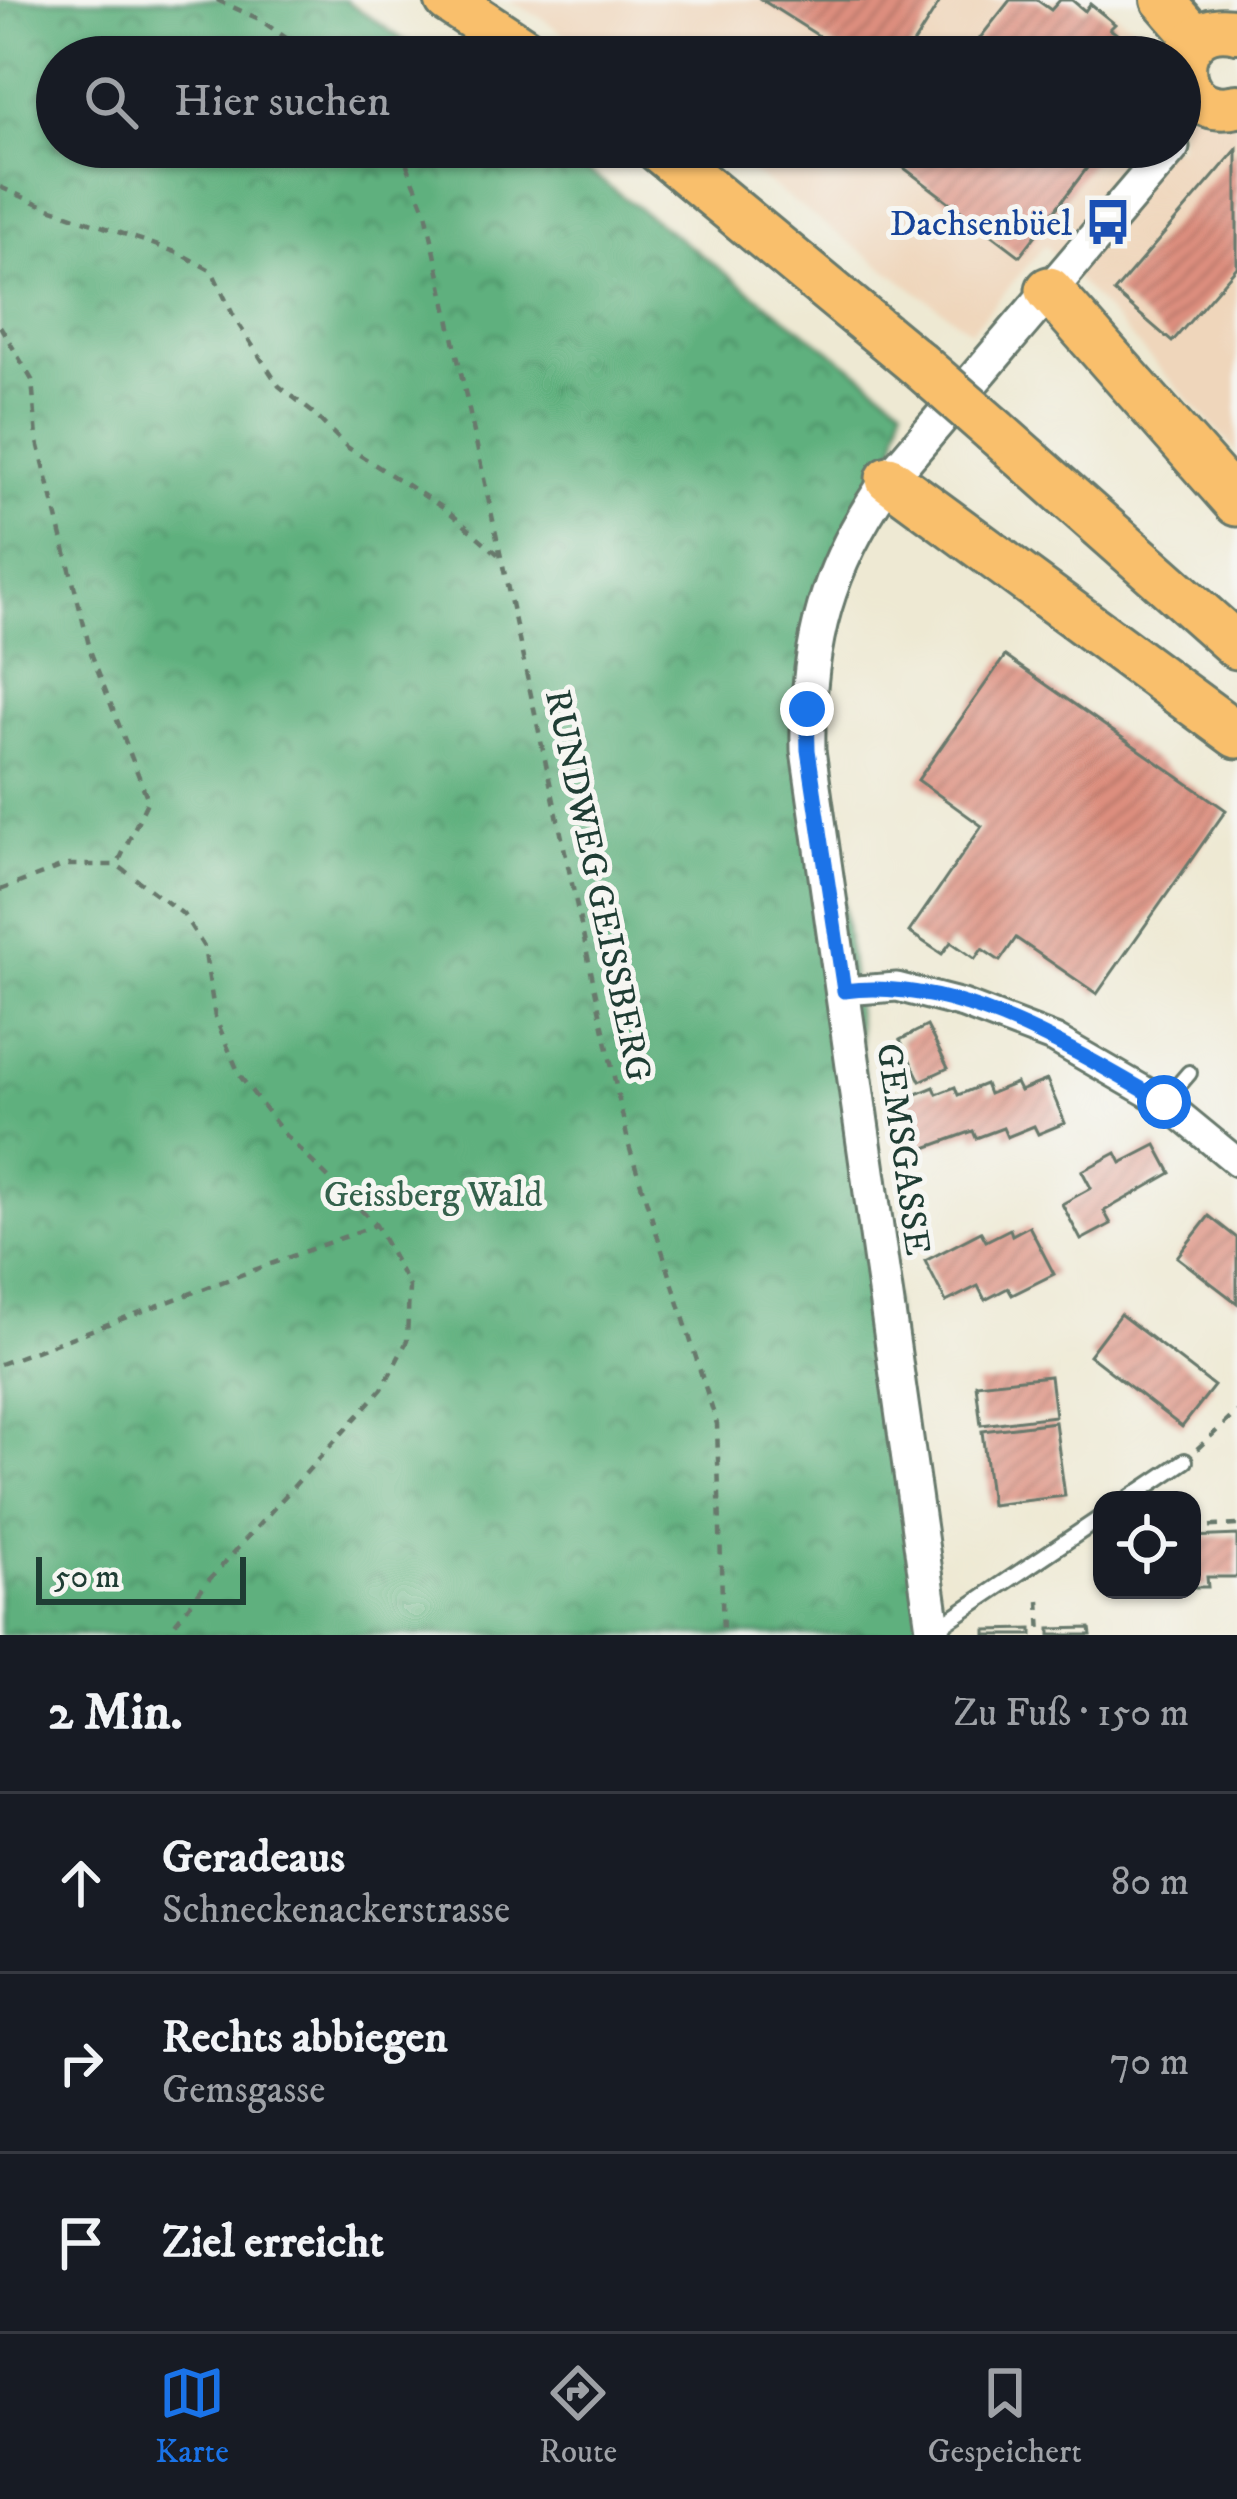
<!DOCTYPE html>
<html lang="de">
<meta charset="utf-8">
<style>
body{margin:0;font-family:"IM FELL DW Pica",serif;background:#20242c;color:#f1f3f6}
.controls{position:absolute;right:36px;bottom:36px;display:grid;overflow:hidden;border-radius:24px;box-shadow:0 3px 9px #0004}
.controls button{width:108px;height:108px;display:grid;place-items:center;padding:0;border:0;border-bottom:3px solid #363941;background:#171b24;color:#f1f3f6;font:60px sans-serif}
.scale{position:absolute;left:36px;bottom:30px;width:210px;box-sizing:border-box;padding-left:12px;border:6px solid #1f3d34;border-top:0;font-size:33px;line-height:42px;white-space:nowrap;color:#1f3d34;-webkit-text-stroke:9px #f6f6f2;paint-order:stroke}
.stop{position:absolute;width:36px;height:36px;margin:-27px;border:9px solid #1a73e8;border-radius:50%;background:#fff}
.stop.end{background:#1a73e8;border-color:#fff;box-shadow:0 3px 12px #0008}
.list{margin:0;padding:0;list-style:none}
h2{display:flex;justify-content:space-between;align-items:center;height:156px;margin:0;padding:0 48px;font-size:51px}
h2 small{font-size:39px;font-weight:400;color:#9ea1a6}
.list li{display:grid;grid-template-columns:78px 1fr auto;gap:36px;align-items:center;box-sizing:border-box;height:180px;padding:0 48px;border-top:3px solid #363941}
.list b{display:block;font-size:45px;white-space:nowrap}
.list p{margin:0;font-size:39px;white-space:nowrap;color:#9ea1a6}
.list em{font-size:39px;font-style:normal;color:#9ea1a6}
.icon{flex:none;width:66px;height:66px;fill:none;stroke:currentColor;stroke-width:2;stroke-linecap:round;stroke-linejoin:round}
.map{position:relative;flex:none;width:1237px;height:1635px;overflow:hidden}
.search{position:absolute;background:#171b24;box-shadow:0 3px 9px #0004;left:36px;right:36px;top:36px;height:132px;display:flex;align-items:center;gap:30px;box-sizing:border-box;padding:0 42px;border-radius:66px;color:#9ea1a6;font-size:45px}
.sheet{height:696px;background:#171b24}
nav{display:flex;justify-content:space-around;align-items:center;box-sizing:border-box;height:168px;border-top:3px solid #363941;background:#171b24;font-size:33px;color:#9ea1a6}
nav a{display:grid;justify-items:center;gap:6px}
nav .on{color:#1a73e8}
.map>svg:first-child{display:block}
</style>
<div class="map">
<svg width="1237" height="1635" viewBox="0 0 1237 1635">
<defs>
<pattern id="forest-crowns" width="20" height="18" patternUnits="userSpaceOnUse" patternTransform="scale(3)"><rect width="20" height="18" fill="#5fb07e"/><path d="M2 6a3 3 0 1 1 6 0M12 15a3 3 0 1 1 6 0" fill="none" stroke="#4e9068"/></pattern>
<pattern id="building-hatch" width="6" height="6" patternUnits="userSpaceOnUse" patternTransform="scale(3)"><rect width="6" height="6" fill="#dd8e7e"/><path d="M-1 1l2-2M0 6l6-6M5 7l2-2" fill="none" stroke="#b37568"/></pattern>
</defs>
<rect width="100%" height="100%" fill="#f6f6f2"/>
<filter id="ink" filterUnits="userSpaceOnUse"><feTurbulence type="fractalNoise" baseFrequency=".00833" numOctaves="2"/><feDisplacementMap in="SourceGraphic" scale="24" xChannelSelector="R" yChannelSelector="G"/><feConvolveMatrix kernelMatrix="1 2 1 2 8 2 1 2 1" color-interpolation-filters="sRGB"/></filter>
<filter id="wash" filterUnits="userSpaceOnUse"><feTurbulence type="fractalNoise" baseFrequency=".004" numOctaves="4" result="noise"/><feDisplacementMap in="SourceGraphic" scale="48" xChannelSelector="R" yChannelSelector="G"/><feGaussianBlur stdDeviation="2.7" result="paint"/><feColorMatrix in="noise" values="0 0 0 0 0 0 0 0 0 0 0 0 0 0 0 0 0 1.4 0 .05"/><feComposite in="paint" operator="in"/></filter>
<g filter="url(#wash)">
<rect width="100%" height="100%" fill="#eee9d3"/>
<polygon fill="#efd6bb" points="509,0 1094,0 1174,51 1237,110 1237,452 1045,245 971,331 718,147 1180,147 1180,57 594,57 543,19"/>
<polygon fill="url(#forest-crowns)" stroke="#3f7659" stroke-width="3" points="0,0 345,0 428,57 57,57 57,147 556,147 903,405 889,479 813,662 934,1635 0,1635"/>
<g id="blocks">
<g fill="url(#building-hatch)">
<polygon points="762,0 941,0 905,57 852,57"/>
<polygon points="1010,0 1037,0 1051,10 1060,0 1072,0 1085,11 1090,4 1115,24 1110,29 1148,57 965,57"/>
<polygon points="894,147 1103,147 1020,256 887,155"/>
<polygon points="1237,149 1237,267 1172,342 1114,292"/>
<polygon points="1005,656 1226,810 1097,994 1016,938 1000,961 982,949 975,959 951,942 942,954 909,932 982,826 918,780"/>
<polygon points="927,1026 948,1068 920,1081 900,1040"/>
<polygon points="1047,1080 1065,1123 1038,1134 1034,1126 1007,1137 1003,1128 976,1138 973,1131 923,1149 902,1100 934,1087 937,1094 955,1087 958,1095 985,1084 989,1094 1016,1083 1020,1091"/>
<polygon points="1156,1145 1171,1173 1104,1211 1111,1224 1081,1240 1062,1204 1091,1188 1082,1171 1116,1153 1121,1163"/>
<polygon points="1209,1216 1237,1238 1237,1303 1177,1257"/>
<polygon points="1029,1226 1054,1274 1012,1295 1008,1288 985,1300 978,1286 946,1302 925,1261 981,1232 986,1241 1010,1229 1012,1235"/>
<polygon points="1120,1314 1214,1386 1182,1427 1089,1355"/>
<polygon points="1050,1376 1055,1416 981,1425 976,1384"/>
<polygon points="1055,1422 1065,1496 991,1505 982,1431"/>
<polygon points="1237,1535 1237,1577 1207,1577 1208,1587 1192,1587 1192,1537"/>
<polygon points="1090,1628 1091,1635 1050,1635 1050,1629"/>
<polygon points="1032,1629 1032,1635 986,1635 986,1630"/>
</g>
</g>
</g>
<g filter="url(#ink)">
<use href="#blocks" fill-opacity="0" stroke="#67796c" stroke-width="3"/>
<g fill="none" stroke-linecap="round" stroke-linejoin="round">
<defs>
<g id="service">
<polyline points="1164,1102 1189,1073"/>
<polyline points="1127,1500 1185,1461"/>
<polyline points="937,1628 1102,1517"/>
</g>
<polyline id="minor" points="844,991 897,987 963,1004 1055,1039 1164,1102 1237,1162"/>
<path id="tertiary" d="M934 1635 808 750C806 644 827 566 889 479L1172 147"/>
<g id="primary">
<polyline points="1163,0 1196,38"/>
<path d="M1237 31C1166 15 1167 122 1237 106"/>
</g>
<g id="trunk">
<polyline points="448,0 534,57"/>
<polyline points="656,147 917,363"/>
<polyline points="1049,290 1237,503"/>
<polyline points="996,432 1237,646"/>
<polyline points="889,479 1237,735"/>
</g>
</defs>
<use href="#service" stroke="#67796c" stroke-width="20"/>
<use href="#minor" stroke="#67796c" stroke-width="33"/>
<use href="#tertiary" stroke="#67796c" stroke-width="39"/>
<use href="#primary" stroke="#67796c" stroke-width="48"/>
<use href="#trunk" stroke="#67796c" stroke-width="51"/>
<g stroke="#67796c" stroke-width="4.5" stroke-dasharray="9 9" stroke-linecap="butt">
<polyline points="217,0 259,19 313,57"/>
<polyline points="400,147 426,212 629,1146 717,1424 723,1635"/>
<polyline points="0,187 44,206 181,254 212,271 235,319 279,386 312,412 347,447 448,511 500,556"/>
<polyline points="0,326 32,380 37,438 91,653 148,800 118,863"/>
<polyline points="0,890 66,865 117,865 183,914 204,947 215,1017 240,1076 285,1135 376,1225 409,1287 407,1341 382,1389 208,1581 166,1635"/>
<polyline points="0,1364 376,1225"/>
<polyline points="1197,1449 1237,1412"/>
<polyline points="1192,1527 1237,1525"/>
<polyline points="1039,1601 1041,1635"/>
</g>
<use href="#service" stroke="#fff" stroke-width="14"/>
<use href="#minor" stroke="#fff" stroke-width="27"/>
<use href="#tertiary" stroke="#fff" stroke-width="33"/>
<use href="#primary" stroke="#f9bf6c" stroke-width="42"/>
<use href="#trunk" stroke="#f9bf6c" stroke-width="45"/>
<defs>
<polyline id="trunk-bridge" points="917,363 996,432"/>
</defs>
<use href="#trunk-bridge" stroke="#67796c" stroke-width="51" stroke-linecap="butt"/>
<use href="#trunk-bridge" stroke="#f9bf6c" stroke-width="45"/>
</g>
</g>
<g fill="none" stroke-linecap="round" stroke-linejoin="round" filter="url(#ink)">
<path stroke="#1a73e8" stroke-width="15" d="M807 709 808 750 844 991C955 976 1072 1049 1164 1102"/>
</g>
<defs>
<symbol id="bus-bare" viewBox="-9 -9 18 18"><path d="M-5-6H5V4H4V6H2V4H-2V6H-4V4H-5ZM-3.5-4V0h7V-4ZM-3.5 1.2v1.5H-2V1.2ZM2 1.2v1.5H3.5V1.2Z" fill="#1a4fb4" stroke="#f6f6f2" stroke-width="2.5" paint-order="stroke"/></symbol>
</defs>
<g fill-rule="evenodd">
<use href="#bus-bare" x="1075" y="189" width="66" height="66"/>
</g>
<g text-anchor="middle" stroke-width="10" stroke-linejoin="round" paint-order="stroke">
<g font-size="36" fill="#164399" stroke="#f6f6f2" text-anchor="end">
<text x="1072" y="235">Dachsenbüel</text>
</g>
<g font-size="36" fill="#1f3d34" stroke="#f6f6f2">
<text transform="translate(600 885) rotate(78)" y="13">RUNDWEG GEISSBERG</text>
<text transform="translate(905 1149) rotate(82)" y="13">GEMSGASSE</text>
</g>
<g font-size="36" fill="#34614c" stroke="#f6f6f2">
<text x="433" y="1206">Geissberg Wald</text>
</g>
</g>
</svg>
<div class="controls">
<button><svg class="icon" aria-label="locate" viewBox="0 0 24 24"><circle cx="12" cy="12" r="6"/><path d="M12 2v4M12 18v4M2 12h4M18 12h4"/></svg></button>
</div>
<div class="scale">50 m</div>
<div class="stop" style="left:1164px;top:1102px"></div>
<div class="stop end" style="left:807px;top:709px"></div>
<div class="search"><svg class="icon" aria-label="search" viewBox="0 0 24 24"><circle cx="10" cy="10" r="6"/><path d="M15 15l6 6"/></svg>Hier suchen</div>
</div>
<section class="sheet">
<h2>2 Min.<small>Zu Fuß · 150 m</small></h2>
<ul class="list">
<li><svg class="icon" aria-label="ahead" viewBox="0 0 24 24"><path d="M12 20V5M6 11l6-6 6 6"/></svg><div><b>Geradeaus</b><p>Schneckenackerstrasse</p></div><em>80 m</em></li>
<li><svg class="icon" aria-label="right" viewBox="0 0 24 24"><path d="M7 20v-9h11M14 6l5 5-5 5"/></svg><div><b>Rechts abbiegen</b><p>Gemsgasse</p></div><em>70 m</em></li>
<li><svg class="icon" aria-label="arrive" viewBox="0 0 24 24"><path d="M6 21V4h12l-3 4 3 4H6"/></svg><div><b>Ziel erreicht</b></div></li>
</ul>
</section>
<nav>
<a class="on"><svg class="icon" aria-label="map" viewBox="0 0 24 24"><path d="M3 6l6-2 6 2 6-2v14l-6 2-6-2-6 2zM9 4v14M15 6v14"/></svg>Karte</a>
<a><svg class="icon" aria-label="directions" viewBox="0 0 24 24"><path d="M12 3l9 9-9 9-9-9zM9 14v-3h6M13 9l2 2-2 2"/></svg>Route</a>
<a><svg class="icon" aria-label="saved" viewBox="0 0 24 24"><path d="M7 4h10v16l-5-4-5 4z"/></svg>Gespeichert</a>
</nav>
